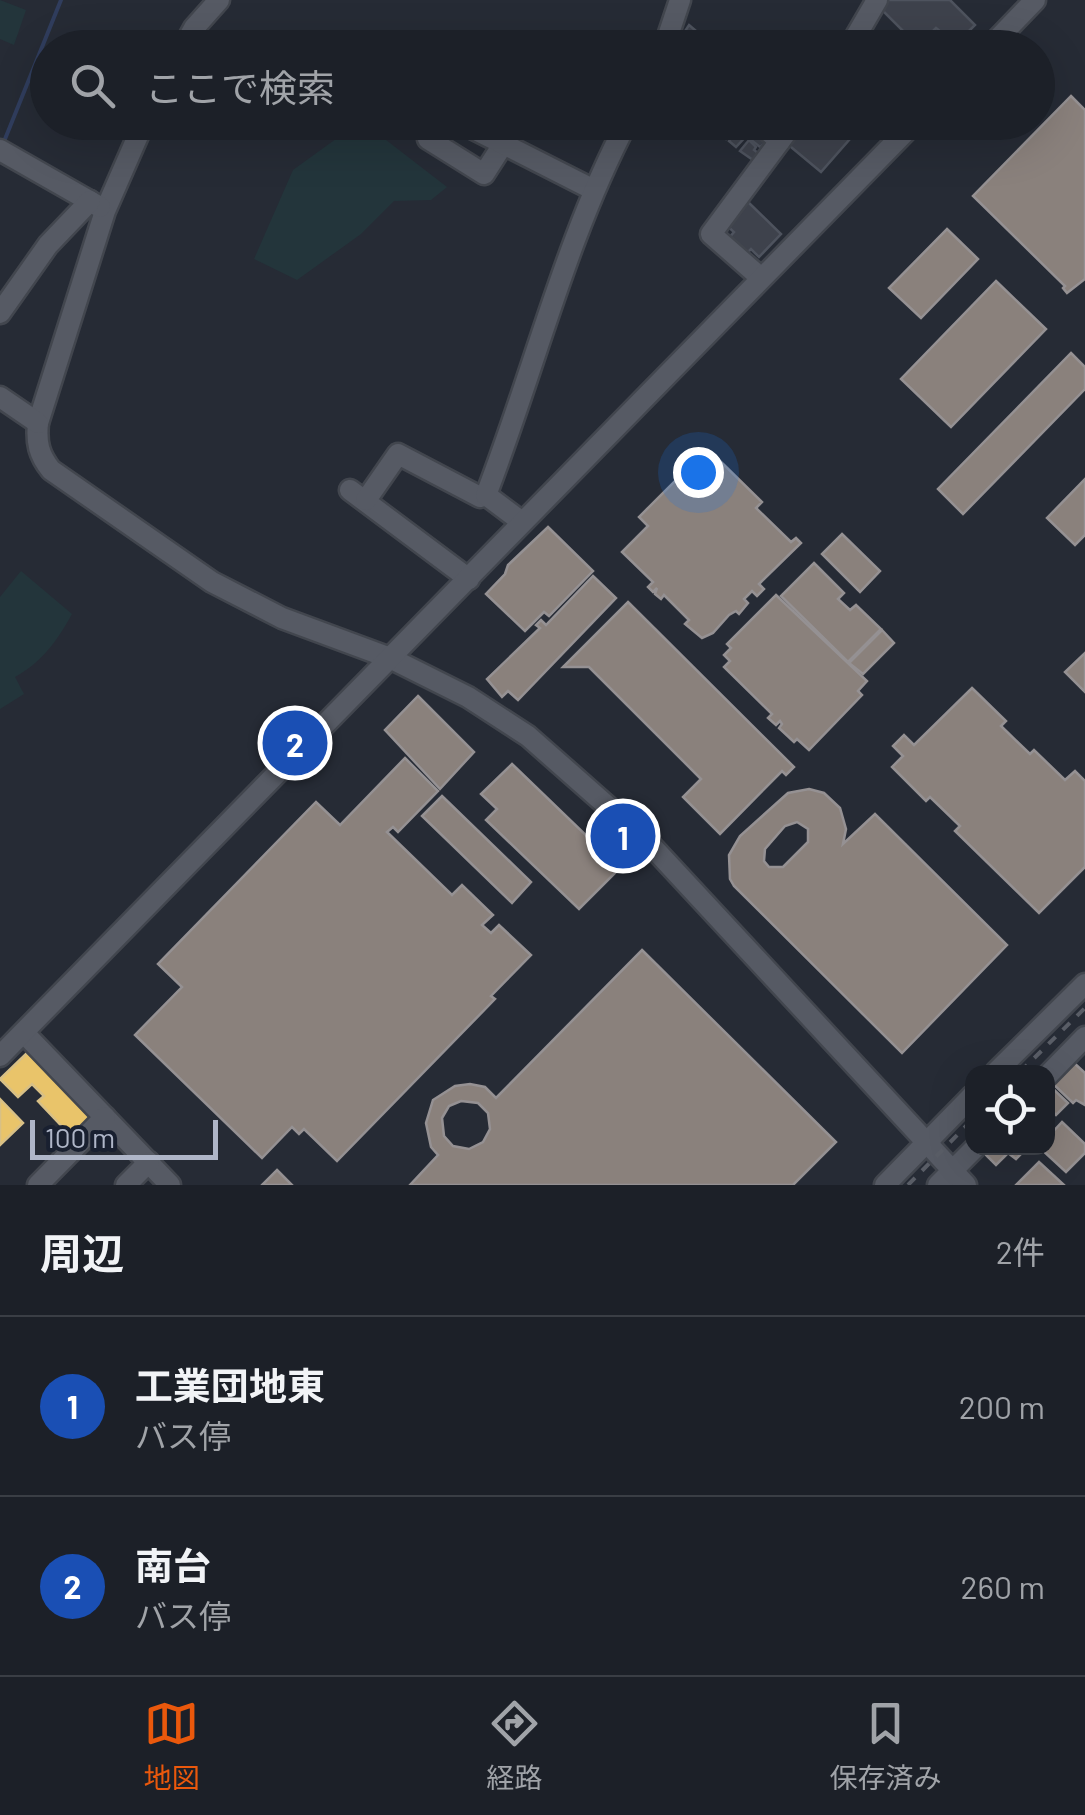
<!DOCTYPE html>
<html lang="ja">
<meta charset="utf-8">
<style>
body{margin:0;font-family:Barlow,"Noto Sans JP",sans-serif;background:#292d34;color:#f1f3f6}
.controls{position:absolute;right:30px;bottom:30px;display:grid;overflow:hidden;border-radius:20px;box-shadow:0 10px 40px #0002}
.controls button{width:90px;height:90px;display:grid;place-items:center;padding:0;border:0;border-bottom:2px solid #3a3e45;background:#1c2028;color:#f1f3f6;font:50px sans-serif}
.scale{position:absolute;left:30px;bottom:25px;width:188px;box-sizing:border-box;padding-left:10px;border:5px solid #afb6c8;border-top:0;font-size:28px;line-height:35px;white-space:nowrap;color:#afb6c8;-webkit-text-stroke:8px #192030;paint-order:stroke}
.you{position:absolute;left:698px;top:472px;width:35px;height:35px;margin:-25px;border:8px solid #fff;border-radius:50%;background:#1a73e8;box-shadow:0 0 0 15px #1a73e833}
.badge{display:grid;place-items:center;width:65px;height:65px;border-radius:50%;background:#ea580c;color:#fff;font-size:32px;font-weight:700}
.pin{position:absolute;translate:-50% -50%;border:5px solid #fff;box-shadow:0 2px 10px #0006}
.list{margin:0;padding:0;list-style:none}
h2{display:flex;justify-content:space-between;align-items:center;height:130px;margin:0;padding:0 40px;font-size:42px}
h2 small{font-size:32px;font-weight:400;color:#a0a3a8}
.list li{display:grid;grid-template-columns:65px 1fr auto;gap:30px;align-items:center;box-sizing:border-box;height:180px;padding:0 40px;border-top:2px solid #3a3e45}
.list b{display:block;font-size:38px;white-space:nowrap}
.list p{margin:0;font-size:32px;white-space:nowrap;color:#a0a3a8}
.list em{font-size:32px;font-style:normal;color:#a0a3a8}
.icon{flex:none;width:55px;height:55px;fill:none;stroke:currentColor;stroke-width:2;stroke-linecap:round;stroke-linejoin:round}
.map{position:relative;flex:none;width:1085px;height:1185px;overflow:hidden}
.search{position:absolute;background:#1c2028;box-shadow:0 10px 40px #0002;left:30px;right:30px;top:30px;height:110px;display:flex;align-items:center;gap:25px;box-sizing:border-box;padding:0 35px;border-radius:55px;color:#a0a3a8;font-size:38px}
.sheet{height:490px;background:#1c2028}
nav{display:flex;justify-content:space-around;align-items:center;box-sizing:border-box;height:140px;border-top:2px solid #3a3e45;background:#1c2028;font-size:28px;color:#a0a3a8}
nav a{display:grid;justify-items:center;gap:5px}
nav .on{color:#ea580c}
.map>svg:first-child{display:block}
</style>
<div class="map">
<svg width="1085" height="1185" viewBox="0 0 1085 1185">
<rect width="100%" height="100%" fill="#262b35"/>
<g fill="#23353b">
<polygon points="0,0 26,10 14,45 0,39"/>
<polygon points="358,123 364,123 447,187 431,200 394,201 361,234 297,280 254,259 293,170"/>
<path d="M21 571 72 614C58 640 41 663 15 677L24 694 0 709V597Z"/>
</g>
<g fill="#e9c46a" stroke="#d8c086" stroke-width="2.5">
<polygon points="29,1051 92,1118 72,1137 38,1101 44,1096 32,1084 18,1097 0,1079"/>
<polygon points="0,1099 23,1123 0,1145"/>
</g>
<g fill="#8a817c" stroke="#959193" stroke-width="2.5" fill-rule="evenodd">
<polygon points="1071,96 1085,110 1085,279 1067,293 1063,288 1065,286 973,196"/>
<polygon points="947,229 978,259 921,318 889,288"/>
<polygon points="996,281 1046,329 951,427 901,379"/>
<polygon points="1071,353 1085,367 1085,389 963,514 938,489"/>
<polygon points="702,454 709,461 715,456 762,502 756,508 791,542 796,538 801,543 759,584 764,589 757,596 752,591 744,599 748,603 739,614 736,611 729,615 713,633 702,638 685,624 689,620 664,595 661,599 655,594 657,588 653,592 648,587 653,582 622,552 648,526 639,517"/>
<polygon points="1085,479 1085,535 1075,545 1047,518"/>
<polygon points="548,527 593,571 549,616 544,612 525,631 486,594 505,574 508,565"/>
<polygon points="842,534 880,571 860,592 822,554"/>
<polygon points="814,563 844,593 838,599 850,610 856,605 881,629 848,662 781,596"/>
<polygon points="593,576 616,598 518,700 508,691 502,697 487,679 540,628 536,625 541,620 546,625"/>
<polygon points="776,595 867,681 858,691 862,695 809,750 797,739 794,742 779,728 782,724 780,721 776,725 768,718 772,714 724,667 730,661 724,655 731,648 727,644"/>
<polygon points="628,602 794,767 786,775 782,771 720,834 683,797 701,779 589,667 563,667"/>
<polygon points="882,630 894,643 863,674 849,663"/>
<polygon points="1085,653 1085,692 1065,672"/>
<polygon points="972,688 1006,721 1001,726 1030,754 1034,750 1065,780 1075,771 1085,781 1085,867 1039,913 955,831 960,826 930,797 926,801 892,767 903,756 893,746 904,735 914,745"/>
<polygon points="418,696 474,752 440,789 385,730"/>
<polygon points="405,758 438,791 398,832 393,827 387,832 452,895 462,885 493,915 482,925 491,933 499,925 531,955 491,996 495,999 337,1161 304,1129 299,1134 292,1127 262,1158 135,1035 182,987 158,964 316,802 340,825"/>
<polygon points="512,764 620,868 579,909 486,820 497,809 481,794"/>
<path d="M809 789 824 793 840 808 846 829 843 844 875 814 1007 945 902 1053 734 886 730 879 729 855 740 836 788 793ZM797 822 808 829V842L783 867H769L764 861 765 849 785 826Z"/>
<polygon points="442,796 531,882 512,903 422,816"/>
<path d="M642 950 836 1142 793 1185H410L438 1155 431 1147 426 1123 433 1100 455 1086 470 1084 485 1087 496 1098ZM461 1101 478 1103 488 1113 490 1129 483 1142 469 1149 453 1146 444 1136 442 1118 449 1106Z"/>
<polygon points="1073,1062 1085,1073 1085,1105 1076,1100 1073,1103 1052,1083"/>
<polygon points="1049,1085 1068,1103 1056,1115 1048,1107"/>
<polygon points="1062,1122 1085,1144 1085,1153 1066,1172 1040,1148 1048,1148 1048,1137"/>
<polygon points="993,1148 1020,1148 1024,1151 1016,1159 1008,1153 996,1165 986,1155"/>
<polygon points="1039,1162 1064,1185 1016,1185"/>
<polygon points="277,1170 292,1185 262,1185"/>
</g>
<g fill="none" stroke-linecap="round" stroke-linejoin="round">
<polyline stroke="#303d5d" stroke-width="4" points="3,144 61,0"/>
</g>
<g fill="#3e424c" stroke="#4e535e" stroke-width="2.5">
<polygon points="887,0 950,0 975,25 955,45 952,42 947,47 936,36 941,32 936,28 918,46 880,8"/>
<polygon points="689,25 702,36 695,47 674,48"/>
<polygon points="934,35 947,48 921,48"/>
<polygon points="726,122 738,124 726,139 721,134"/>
<polygon points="802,122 845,122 856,132 821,172 785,142"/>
<polygon points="740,126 750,132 736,147 729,141"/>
<polygon points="760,131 771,139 760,147 750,139"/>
<polygon points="749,140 756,147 754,150 758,153 753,160 740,151"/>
<polygon points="747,201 781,234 759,257 751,249 745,255 728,239 734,232 725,224"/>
</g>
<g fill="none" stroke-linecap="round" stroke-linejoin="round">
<defs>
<g id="minor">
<polyline points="183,48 194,28 219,0"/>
<polyline points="664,48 680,0"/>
<polyline points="849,48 877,0"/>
<polyline points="989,48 1035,0"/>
<path d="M144 122 105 211 38 423C36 443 39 455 51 470L212 582 282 618 390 658 468 697 528 736 647 841 966 1185"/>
<polyline points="437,122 428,139 484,174 502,146"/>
<polyline points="460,122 594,190"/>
<polyline points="757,122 780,141"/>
<polyline points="0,150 100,207"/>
<polyline points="761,278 711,234 794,122"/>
<polyline points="0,313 48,245 90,201"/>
<polyline points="0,397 38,423"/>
<polyline points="350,490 469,579"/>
<polyline points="366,500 398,454 480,497 486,495"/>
<path d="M522 522 486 495C534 371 565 240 627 122"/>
<polyline points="24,1033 170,1185"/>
<polyline points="0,1056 915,122"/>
<polyline points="996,1072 1085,984"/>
<polyline points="1048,1075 1085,1037"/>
<polyline points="38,1185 105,1117"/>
<polyline points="126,1185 149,1162"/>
<polyline points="885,1185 972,1096"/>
<polyline points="938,1185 975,1148"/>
</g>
</defs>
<use href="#minor" stroke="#42464e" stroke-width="25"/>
<use href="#minor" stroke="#565a64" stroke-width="20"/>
<g stroke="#595d66" stroke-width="4" stroke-dasharray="10 10" stroke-linecap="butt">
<polyline points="1020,1072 1085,1008"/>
<polyline points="908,1185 972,1120"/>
</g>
</g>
</svg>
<div class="controls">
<button><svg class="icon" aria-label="locate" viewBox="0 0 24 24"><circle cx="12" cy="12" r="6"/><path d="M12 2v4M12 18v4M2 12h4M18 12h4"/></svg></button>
</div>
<div class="scale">100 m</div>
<div class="you"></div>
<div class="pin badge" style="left:623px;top:836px;background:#1a4fb4">1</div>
<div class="pin badge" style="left:295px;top:743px;background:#1a4fb4">2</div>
<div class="search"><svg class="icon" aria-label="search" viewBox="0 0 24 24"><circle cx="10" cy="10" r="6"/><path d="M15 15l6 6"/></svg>ここで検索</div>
</div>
<section class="sheet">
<h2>周辺<small>2件</small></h2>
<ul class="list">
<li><span class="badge" style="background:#1a4fb4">1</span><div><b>工業団地東</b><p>バス停</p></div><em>200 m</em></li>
<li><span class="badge" style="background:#1a4fb4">2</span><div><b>南台</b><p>バス停</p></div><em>260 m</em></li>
</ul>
</section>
<nav>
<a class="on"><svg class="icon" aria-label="map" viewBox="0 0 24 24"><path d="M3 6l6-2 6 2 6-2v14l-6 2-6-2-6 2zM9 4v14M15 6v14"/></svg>地図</a>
<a><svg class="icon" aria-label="directions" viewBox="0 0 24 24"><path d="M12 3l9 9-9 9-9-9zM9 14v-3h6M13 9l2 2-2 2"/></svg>経路</a>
<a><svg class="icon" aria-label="saved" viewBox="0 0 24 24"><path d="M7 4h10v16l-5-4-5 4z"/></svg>保存済み</a>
</nav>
